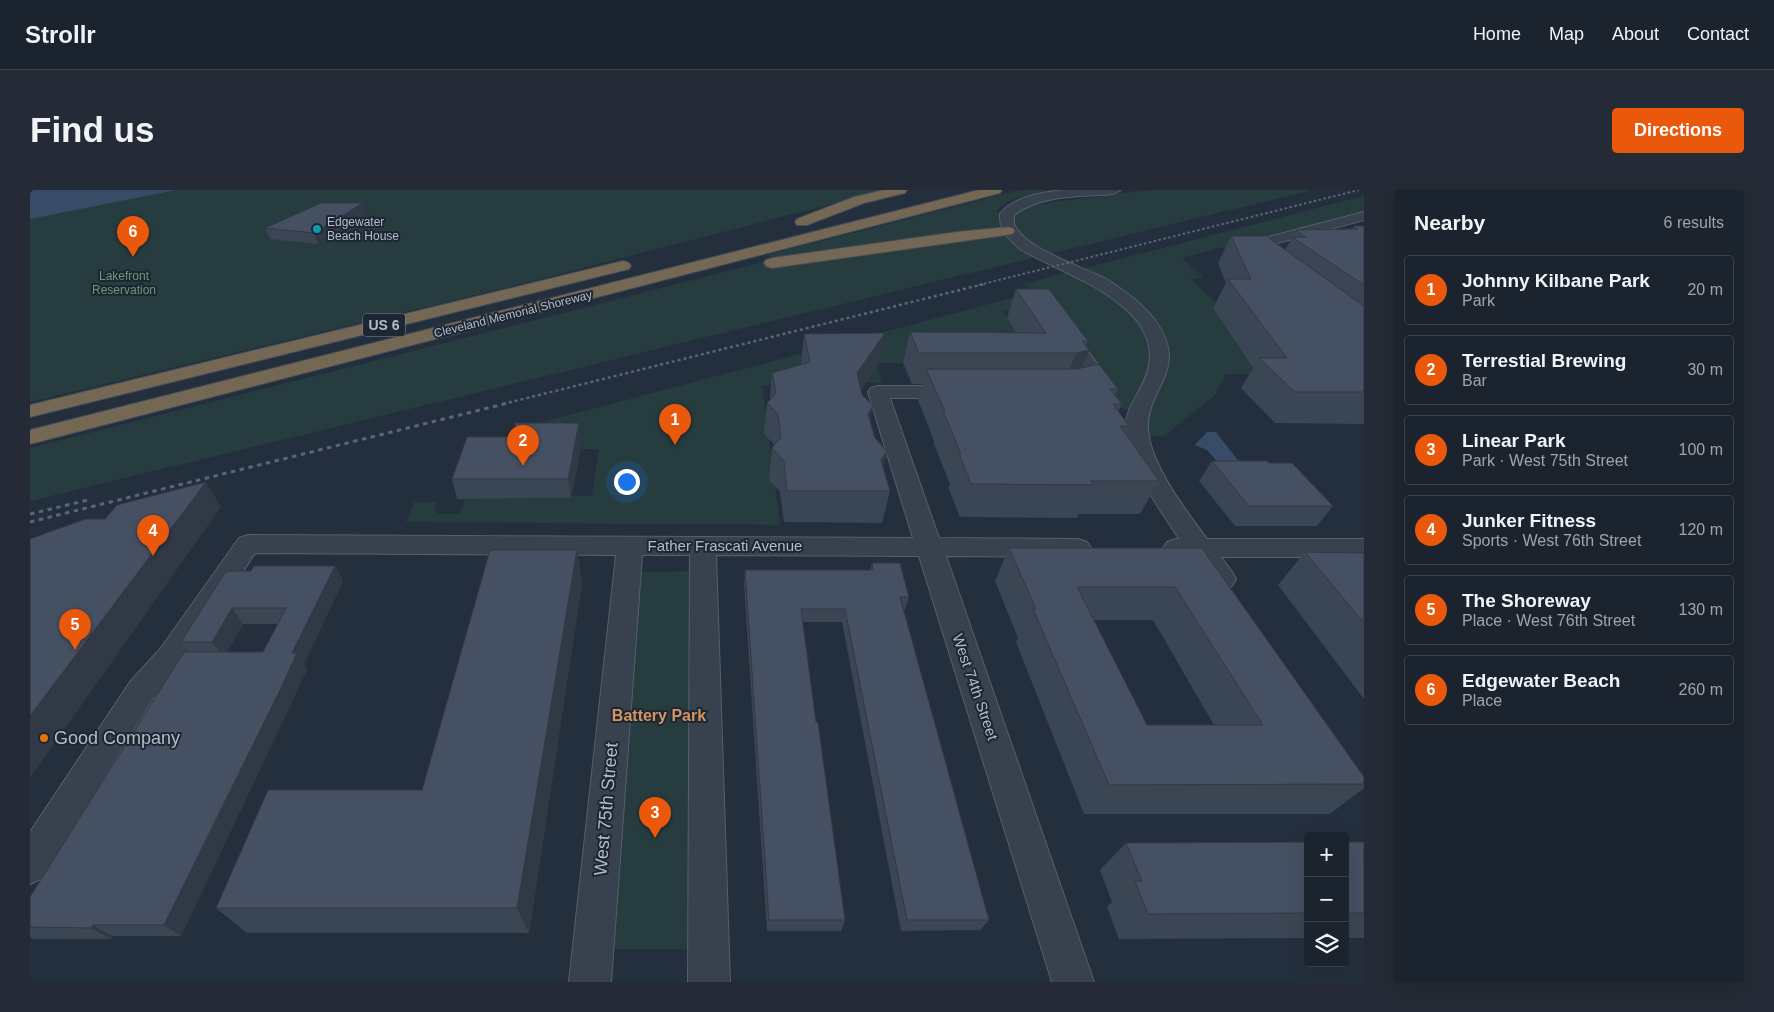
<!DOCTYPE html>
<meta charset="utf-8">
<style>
body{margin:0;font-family:Helvetica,sans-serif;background:#242b36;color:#f1f3f6}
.controls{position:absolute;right:15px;bottom:15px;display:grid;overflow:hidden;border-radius:5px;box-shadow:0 5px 20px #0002}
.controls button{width:45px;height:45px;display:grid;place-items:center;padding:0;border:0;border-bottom:1px solid #39404a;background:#1b232e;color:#f1f3f6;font:25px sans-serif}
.you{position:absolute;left:596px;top:291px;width:18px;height:18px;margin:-12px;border:4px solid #fff;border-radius:50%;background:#1a73e8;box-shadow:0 0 0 8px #1a73e833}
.badge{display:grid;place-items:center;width:32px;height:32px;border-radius:50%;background:#ea580c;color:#fff;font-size:16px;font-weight:700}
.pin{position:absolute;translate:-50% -41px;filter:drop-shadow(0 1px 2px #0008)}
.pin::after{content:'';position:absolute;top:26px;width:18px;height:15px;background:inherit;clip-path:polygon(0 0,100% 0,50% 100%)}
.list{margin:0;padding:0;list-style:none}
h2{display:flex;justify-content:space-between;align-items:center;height:65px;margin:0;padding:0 20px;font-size:21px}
h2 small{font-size:16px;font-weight:400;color:#a0a4aa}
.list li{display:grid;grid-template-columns:32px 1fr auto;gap:15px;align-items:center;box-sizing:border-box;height:70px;margin:0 10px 10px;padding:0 10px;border:1px solid #39404a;border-radius:5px}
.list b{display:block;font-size:19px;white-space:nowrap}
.list p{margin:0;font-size:16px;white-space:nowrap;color:#a0a4aa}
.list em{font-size:16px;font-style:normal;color:#a0a4aa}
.icon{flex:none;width:28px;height:28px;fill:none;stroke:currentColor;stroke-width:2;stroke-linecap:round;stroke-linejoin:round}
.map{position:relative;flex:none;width:1334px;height:792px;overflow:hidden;border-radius:5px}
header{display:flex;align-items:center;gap:30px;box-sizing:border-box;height:70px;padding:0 25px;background:#1b232e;border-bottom:1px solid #39404a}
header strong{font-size:24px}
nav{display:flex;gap:28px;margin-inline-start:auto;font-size:18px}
.intro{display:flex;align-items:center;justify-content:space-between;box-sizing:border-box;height:120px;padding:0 30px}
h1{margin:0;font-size:35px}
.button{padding:12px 22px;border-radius:5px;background:#ea580c;color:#fff;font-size:18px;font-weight:700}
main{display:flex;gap:30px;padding:0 30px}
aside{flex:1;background:#1b232e;border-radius:5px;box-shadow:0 5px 20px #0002}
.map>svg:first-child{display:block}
</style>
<header>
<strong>Strollr</strong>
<nav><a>Home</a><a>Map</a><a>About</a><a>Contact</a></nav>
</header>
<div class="intro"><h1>Find us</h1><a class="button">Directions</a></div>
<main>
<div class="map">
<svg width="1334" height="792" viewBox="0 0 1334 792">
<rect width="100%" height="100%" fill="#242f3e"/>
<g fill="#263c3f">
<polygon points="0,0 856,0 479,97 0,212"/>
<path d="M991 0H1044C1022 2 979 3 966 22L1030 11 1121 0H1283L0 311V258L742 70 737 65Z"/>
<polygon points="1334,6 1334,26 1200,63 1193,57 1152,68 1174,88 1161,89 1191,118 1192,131 1227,184 1196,184 1185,205 1134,246 1107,247 1107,224 1048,200 1020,122 973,121 1005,173 846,173 852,193 816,192 771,173 775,195 732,195 750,335 376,332 384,312 408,312 404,320 409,324 430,324 435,309 540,308 541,306 562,306 569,259 550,259 552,253 490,238 1005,102 993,94"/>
<polygon points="673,381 678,759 563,759 598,382"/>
</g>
<g fill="#394c67">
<polygon points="0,0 146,0 0,29"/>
<polygon points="1177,242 1186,242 1213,277 1192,277 1177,260 1165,255"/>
</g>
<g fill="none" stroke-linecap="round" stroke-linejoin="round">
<defs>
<g id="minor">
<polygon points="1334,22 1334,30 1229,58 1229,62 1236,68 1234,71 1222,71 1217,67 1213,59 1219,52"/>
<path d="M1033 135 1039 136 1074 183V191C1066 203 1053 209 1039 205L1036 201 1039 197 1054 190V183L1024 140 1027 136Z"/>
<polygon points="848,196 928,196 935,198 938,202 935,206 928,208 860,208 909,348 1048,349 1057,352 1061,358 1057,364 1048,367 916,366 1064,792 1022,792 889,366 686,365 700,792 658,792 660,365 612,365 581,792 539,792 586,365 225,363 153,474 122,510 13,688 0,694 0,642 100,492 131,458 209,348 218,345 883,348 838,202 841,198"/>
<polygon points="1146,349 1334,349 1334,367 1146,367 1137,364 1133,358 1137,352"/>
</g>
<path id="tertiary" d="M1035 0H1091L1084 4C1051 7 1012 4 984 25 984 29 983 33 985 36 996 59 1053 77 1076 89 1094 100 1112 113 1125 130 1163 183 1110 200 1119 247 1127 290 1176 346 1202 382L1206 389 1202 396 1192 399 1182 396C1157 358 1102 289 1096 246 1092 215 1115 202 1119 175 1130 112 1031 84 990 59 978 48 969 40 970 24 983 6 1015 2 1035 0Z"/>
<g id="motorway">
<polygon points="854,0 877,0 875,3 834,13 777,35 767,35 765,32 767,29 824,7"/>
<polygon points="949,0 972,0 970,3 0,254 0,240"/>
<polygon points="978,37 983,38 985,41 983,44 742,78 736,76 734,73 736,70 742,68 927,42"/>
<polygon points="593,71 599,73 601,76 599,79 0,227 0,215"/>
</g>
</defs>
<use href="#minor" stroke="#565f6c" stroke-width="2"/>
<use href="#tertiary" stroke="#565f6c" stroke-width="2"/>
<use href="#motorway" stroke="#434c59" stroke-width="2"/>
<use href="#minor" fill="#38414e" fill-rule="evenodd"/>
<use href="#tertiary" fill="#38414e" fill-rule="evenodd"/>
<use href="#motorway" fill="#746855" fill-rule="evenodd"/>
<polyline stroke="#5a6575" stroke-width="2" stroke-dasharray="2.5 2.5" stroke-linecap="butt" points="949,95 1329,0"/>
<polyline stroke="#5a6575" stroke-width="2.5" stroke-dasharray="3 3" stroke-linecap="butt" points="473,214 954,94"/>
<g stroke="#5a6575" stroke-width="3" stroke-dasharray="4.5 4.5" stroke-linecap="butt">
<polyline points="0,324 58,310"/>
<polyline points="0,332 478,213"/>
</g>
</g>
<g fill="#3b4654" fill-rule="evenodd">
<polygon points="333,13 336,23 288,54 240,49 235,38"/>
<polygon points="1324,36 1334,36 1334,234 1245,233 1211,198 1223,178 1183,118 1196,93 1188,73 1201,46 1255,60 1266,40 1323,39"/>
<polygon points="986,99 1058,151 1056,156 1059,160 1052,178 1088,199 1085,205 1092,214 1088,222 1099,236 1095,244 1129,291 1110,324 1049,324 1047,328 930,327 918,297 920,294 904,254 904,251 888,210 892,194 882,194 873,173 880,142 986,143 977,128"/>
<polygon points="774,144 849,173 831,200 845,248 857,261 853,277 860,301 852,333 754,332 750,302 739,290 742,258 745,255 734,244 737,213 740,210 742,183 771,175"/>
<polygon points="484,233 552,252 541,308 427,309 422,289 487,247"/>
<polygon points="1182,271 1240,273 1303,316 1287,336 1205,336 1169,291"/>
<path d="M979 358H1172L1334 587V598L1300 624H1054L986 452 988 448 965 391ZM1064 430H1123L1184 535H1117Z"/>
<polygon points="547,360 552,393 499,743 217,743 186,718 392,600"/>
<polygon points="1275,362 1334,363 1334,509 1248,395"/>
<polygon points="842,373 879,407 874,421 959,730 950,740 871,741 812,432 773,432 786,532 815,730 811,741 737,741 714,394 715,380 840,380"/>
<path d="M305 376 313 391 274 474 277 479 260 516 151 746H82L81 749H3L0 747V707L159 462 151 452 221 381ZM213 434H248L233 462H197Z"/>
<polygon points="1278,652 1278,748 1089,749 1077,717 1082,712 1070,680 1096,653"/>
<rect x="1315" y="652" width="19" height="96"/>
</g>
<g fill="#303945">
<polygon points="333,13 336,23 288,54 284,43"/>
<polygon points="855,143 849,173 822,214 827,183"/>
<polygon points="1059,160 1046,191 1034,194 1046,163"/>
<polygon points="843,216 837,246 838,224"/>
<polygon points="549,233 552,252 541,308 538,289"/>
<polygon points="857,261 850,292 844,302 851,270"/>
<polygon points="176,292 191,317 0,588 0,526"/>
<polygon points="547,360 552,393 499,743 487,718"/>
<polygon points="305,376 313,391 274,474 277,479 260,516 151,746 134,735 262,463"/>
<polygon points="202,418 213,434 194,467 182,452"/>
<polygon points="63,735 82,746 81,749 61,738"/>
</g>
<g fill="#455162" stroke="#303945" fill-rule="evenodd">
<polygon points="291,13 333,13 284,43 235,38"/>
<polygon points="1324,36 1334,36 1334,95 1262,47 1276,47 1266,40 1328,39"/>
<polygon points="1201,46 1236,46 1334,116 1334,202 1265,202 1229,168 1257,168 1198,89 1221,89"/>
<polygon points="986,99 1019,99 1058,151 1052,151 1059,160 1046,163 889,163 880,142 1016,143"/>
<polygon points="855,143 827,183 832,205 843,216 838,224 845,248 857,261 851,270 860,301 757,301 754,271 742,258 751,247 748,224 737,213 746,203 742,183 780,172 774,144"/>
<polygon points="1069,174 1088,199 1080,199 1092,214 1083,214 1099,236 1090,236 1129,291 1061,291 1063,295 941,294 929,264 931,264 913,221 915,221 896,179 1047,179"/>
<polygon points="484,233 549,233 538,289 422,289 437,247 491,247"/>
<polygon points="1182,271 1237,271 1240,273 1262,273 1303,316 1219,316"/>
<polygon points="176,292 0,526 0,349 16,343 56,329 75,329 87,315"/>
<path d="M979 358H1172L1334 587V594L1079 595 1003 419H1006ZM1047 397H1145L1233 535H1117Z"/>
<polygon points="460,360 547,360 487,718 186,718 238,600 392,600"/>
<polygon points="1275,362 1334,363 1334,433"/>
<polygon points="842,373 870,373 879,407 870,407 959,730 877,730 815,419 771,419 786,532 788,532 815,730 739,730 715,380 843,380"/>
<polygon points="224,376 305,376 262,463 267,463 250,500 134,735 63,735 61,738 0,737 0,707 154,462 233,462 256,418 202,418 182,452 151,452 196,381 221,381"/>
<polygon points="1278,652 1278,723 1118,724 1105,691 1112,691 1096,653"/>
<rect x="1315" y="652" width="19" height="71"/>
</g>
<circle fill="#0f9aa8" stroke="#1d2633" stroke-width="2" cx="287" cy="39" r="5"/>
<circle fill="#e8710a" stroke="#1d2633" stroke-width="2" cx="14" cy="548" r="5"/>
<g text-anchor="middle" stroke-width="4" stroke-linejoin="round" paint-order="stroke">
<g font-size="12" fill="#b4bcc9" stroke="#1d2633" text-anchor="start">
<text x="297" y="36">Edgewater<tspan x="297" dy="14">Beach House</tspan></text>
</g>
<g font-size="12" fill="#6b9a76" stroke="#1d2633">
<text x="94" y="90">Lakefront<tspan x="94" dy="14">Reservation</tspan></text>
</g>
<g font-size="12" fill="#b4bcc9" stroke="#1d2633">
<text transform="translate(483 124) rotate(-14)" y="4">Cleveland Memorial Shoreway</text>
</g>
<rect fill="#1d2633" stroke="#878f9c" stroke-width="1" x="333" y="123.5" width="42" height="23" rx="4"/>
<g font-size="14" font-weight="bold" fill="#b4bcc9">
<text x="354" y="140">US 6</text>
</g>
<g font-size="15" fill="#b4bcc9" stroke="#1d2633">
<text x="695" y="361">Father Frascati Avenue</text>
<text transform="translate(945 497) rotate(71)" y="5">West 74th Street</text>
</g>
<g font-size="16" font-weight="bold" fill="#d59563" stroke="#1d2633">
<text x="629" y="531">Battery Park</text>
</g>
<g font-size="18" fill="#b4bcc9" stroke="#1d2633" text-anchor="start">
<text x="24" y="554">Good Company</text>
</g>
<g font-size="18" fill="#b4bcc9" stroke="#1d2633">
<text transform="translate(576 619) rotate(-85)" y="6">West 75th Street</text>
</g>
</g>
</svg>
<div class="controls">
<button>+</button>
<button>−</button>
<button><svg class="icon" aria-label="layers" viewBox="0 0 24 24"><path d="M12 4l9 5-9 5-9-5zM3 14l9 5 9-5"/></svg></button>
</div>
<div class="you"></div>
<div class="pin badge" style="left:645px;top:255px">1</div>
<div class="pin badge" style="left:493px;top:276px">2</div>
<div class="pin badge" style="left:625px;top:648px">3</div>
<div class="pin badge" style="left:123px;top:366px">4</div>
<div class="pin badge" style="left:45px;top:460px">5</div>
<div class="pin badge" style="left:103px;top:67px">6</div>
</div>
<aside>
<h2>Nearby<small>6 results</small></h2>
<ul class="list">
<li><span class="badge">1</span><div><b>Johnny Kilbane Park</b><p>Park</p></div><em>20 m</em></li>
<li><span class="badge">2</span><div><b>Terrestial Brewing</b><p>Bar</p></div><em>30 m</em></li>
<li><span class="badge">3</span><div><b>Linear Park</b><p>Park · West 75th Street</p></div><em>100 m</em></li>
<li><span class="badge">4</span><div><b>Junker Fitness</b><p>Sports · West 76th Street</p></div><em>120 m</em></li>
<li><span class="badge">5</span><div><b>The Shoreway</b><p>Place · West 76th Street</p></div><em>130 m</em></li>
<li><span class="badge">6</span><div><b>Edgewater Beach</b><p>Place</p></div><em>260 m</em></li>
</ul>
</aside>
</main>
